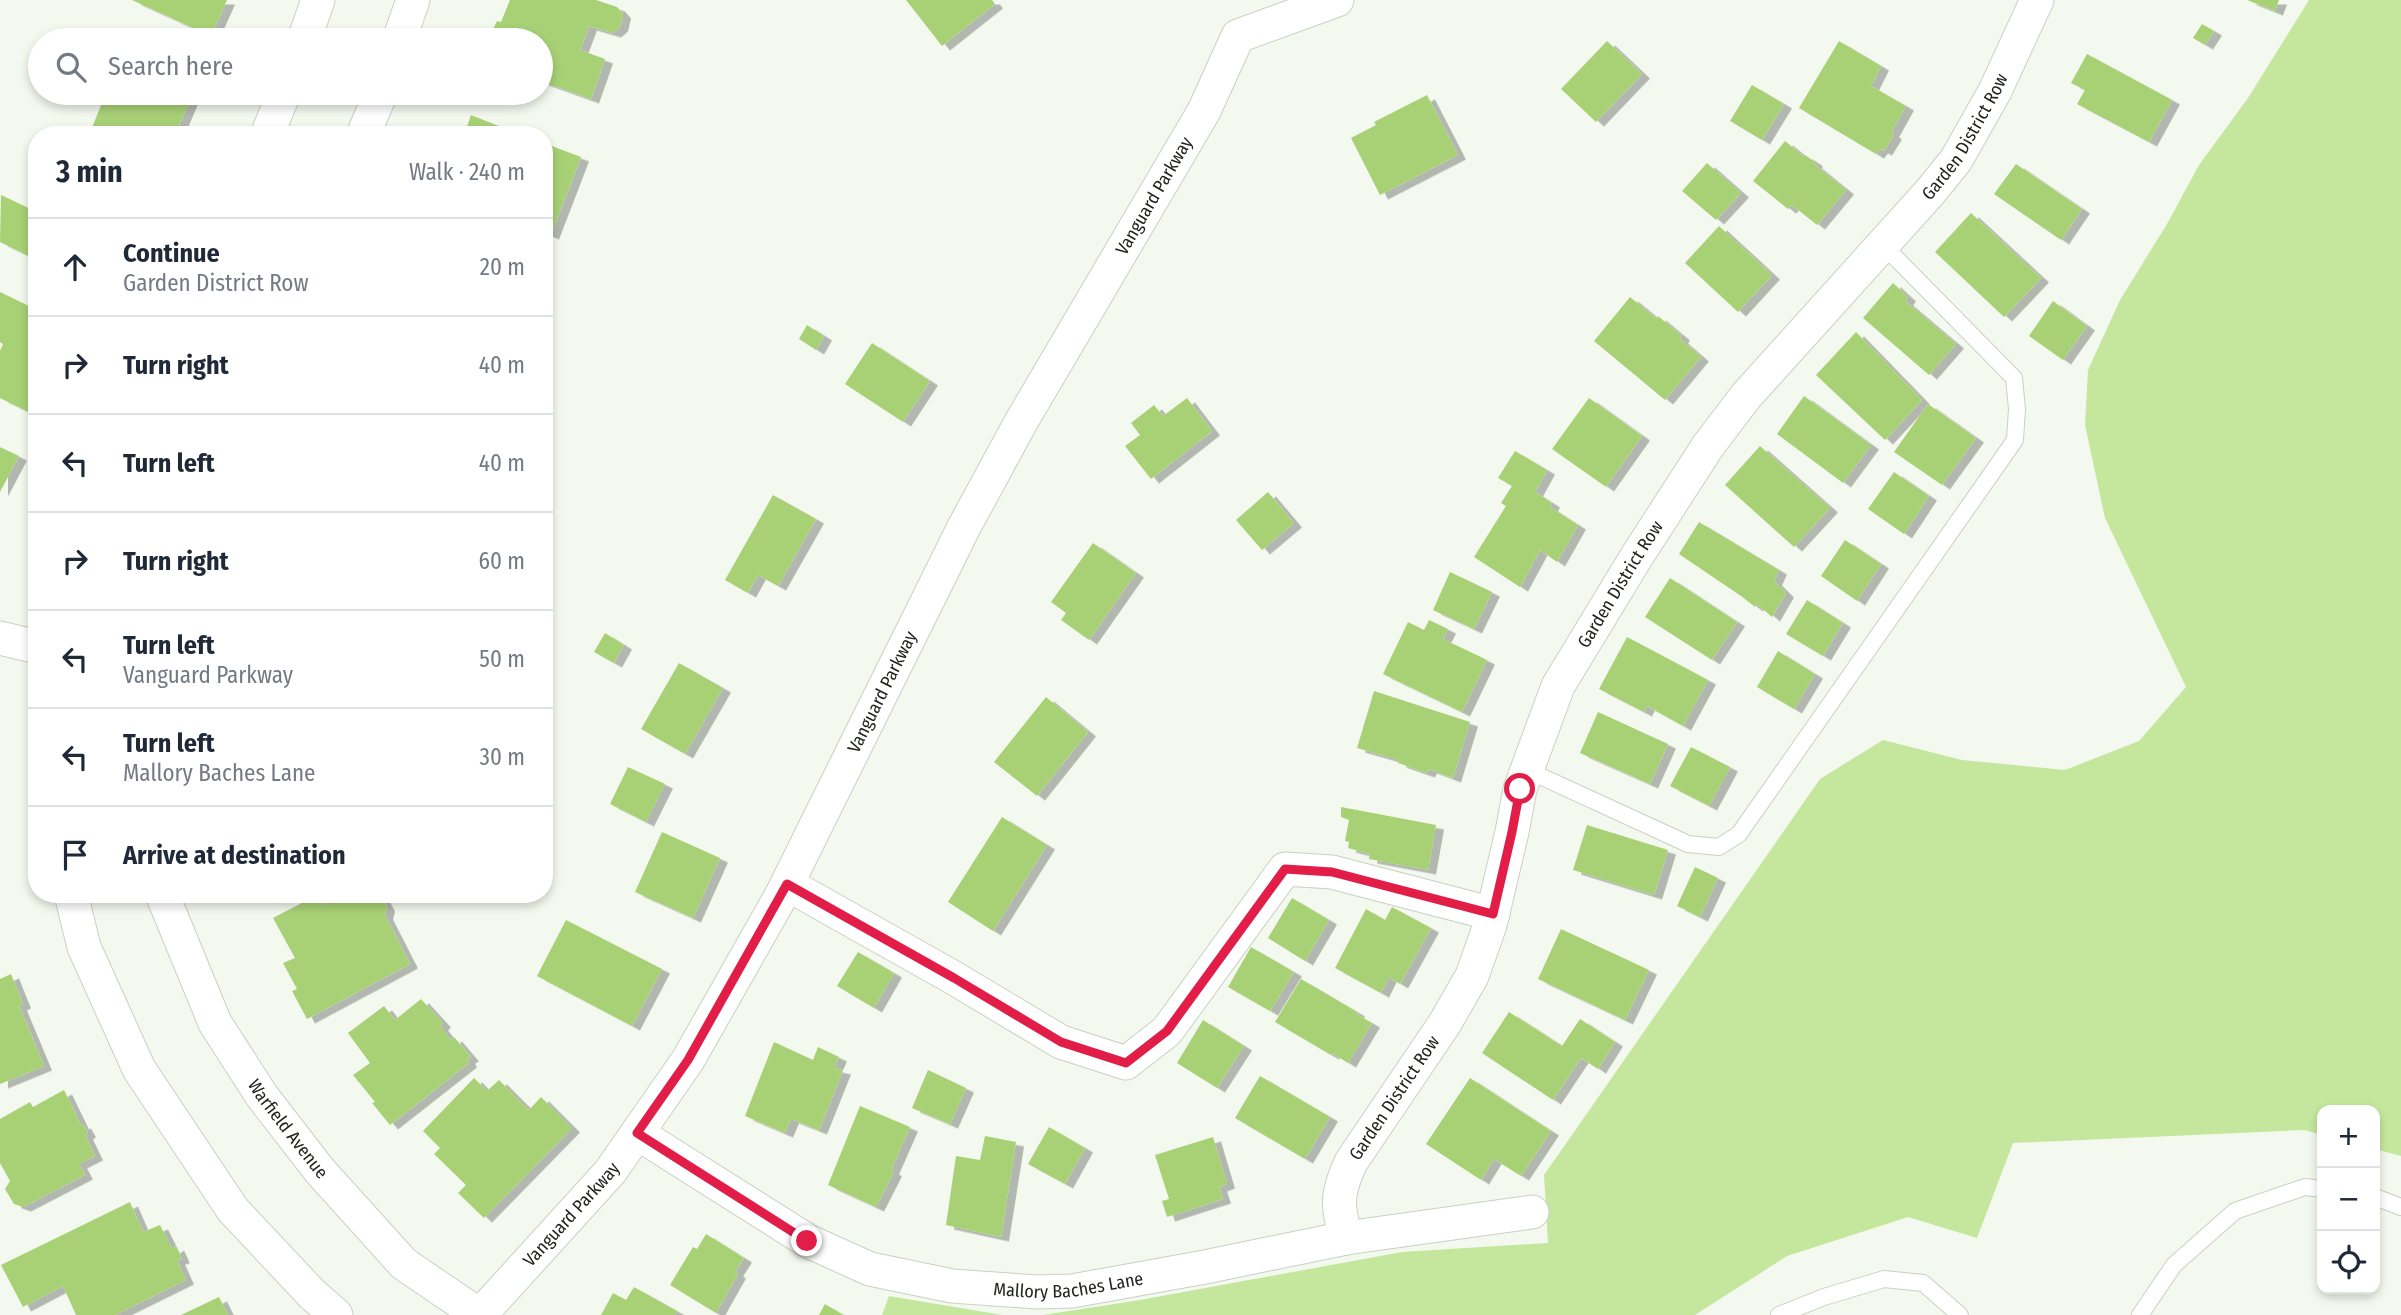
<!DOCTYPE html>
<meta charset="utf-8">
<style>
body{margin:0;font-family:"Fira Sans Condensed",sans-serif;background:#f2f2f3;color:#1f2937}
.controls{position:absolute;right:21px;bottom:21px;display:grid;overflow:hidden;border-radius:14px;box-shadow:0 4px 10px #0003}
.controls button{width:63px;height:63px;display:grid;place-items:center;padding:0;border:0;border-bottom:2px solid #e0e1e3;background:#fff;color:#1f2937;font:35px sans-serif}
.stop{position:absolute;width:21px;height:21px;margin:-16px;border:5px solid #e11d48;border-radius:50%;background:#fff}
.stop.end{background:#e11d48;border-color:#fff;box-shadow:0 2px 7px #0008}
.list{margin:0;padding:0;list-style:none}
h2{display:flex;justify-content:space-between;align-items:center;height:91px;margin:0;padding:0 28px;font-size:30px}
h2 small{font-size:23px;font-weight:400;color:#747a83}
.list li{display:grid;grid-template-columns:46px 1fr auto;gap:21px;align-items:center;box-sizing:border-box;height:98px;padding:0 28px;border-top:2px solid #e0e1e3}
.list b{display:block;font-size:26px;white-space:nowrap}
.list p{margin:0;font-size:23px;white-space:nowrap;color:#747a83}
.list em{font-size:23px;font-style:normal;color:#747a83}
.icon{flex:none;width:38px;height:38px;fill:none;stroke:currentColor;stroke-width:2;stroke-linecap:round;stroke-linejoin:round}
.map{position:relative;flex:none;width:2401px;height:1315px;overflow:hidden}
.search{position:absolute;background:#fff;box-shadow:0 4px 10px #0003;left:28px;top:28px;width:525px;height:77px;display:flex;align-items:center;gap:18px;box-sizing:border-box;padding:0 24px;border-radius:38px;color:#747a83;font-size:26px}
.panel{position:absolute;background:#fff;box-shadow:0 4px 10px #0003;left:28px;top:126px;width:525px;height:777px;border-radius:28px}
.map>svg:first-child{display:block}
</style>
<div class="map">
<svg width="2401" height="1315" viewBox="0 0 2401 1315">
<defs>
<filter id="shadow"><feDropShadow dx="8" dy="4.5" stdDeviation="0" flood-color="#0004"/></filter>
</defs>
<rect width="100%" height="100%" fill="#f3f9ee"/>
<g fill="#c4e79d">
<polygon points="2309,0 2401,0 2401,1156 2375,1149 2375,1110 2322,1110 2322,1135 2304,1130 2013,1143 1977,1238 1908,1217 1787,1256 1695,1315 1043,1315 1140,1300 1402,1252 1548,1243 1544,1175 1820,779 1883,740 1962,760 2065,770 2139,741 2186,687 2105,518 2085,425 2088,370 2120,300 2167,224 2199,165 2248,98"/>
<polygon points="889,1296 1002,1315 882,1315"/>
</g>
<g fill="#a8d176" filter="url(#shadow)">
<polygon points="132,0 227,0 211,36"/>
<polygon points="510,0 596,0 617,7 623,14 620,27 613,33 589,26 580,50 605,59 591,99 541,81 541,40 488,40 497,21 501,22"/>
<polygon points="906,0 992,0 995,4 942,46"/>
<polygon points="2247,0 2279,0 2275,11"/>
<polygon points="2202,24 2214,31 2205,45 2193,38"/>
<polygon points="1607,41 1642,74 1596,122 1561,89"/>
<polygon points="1839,41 1881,66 1871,86 1906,106 1891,133 1894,135 1884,151 1880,149 1876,154 1799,108"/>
<polygon points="2087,54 2172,100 2149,142 2077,104 2085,90 2071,83"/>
<polygon points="1752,85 1784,104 1762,140 1730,121"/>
<polygon points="106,93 193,93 175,135 89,135"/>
<polygon points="1427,95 1458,155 1380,195 1351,138 1376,125 1374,122"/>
<polygon points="471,115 521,135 464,135"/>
<polygon points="1785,141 1803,156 1805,155 1815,162 1814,164 1846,190 1817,225 1792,205 1788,209 1753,181"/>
<polygon points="544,143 581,157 551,235 544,232"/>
<polygon points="1707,163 1741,193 1716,220 1682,191"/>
<polygon points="2016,164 2082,209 2061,240 1994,194"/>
<polygon points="1,195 37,212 37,260 0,242"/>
<polygon points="1971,213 2041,278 2004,317 1935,252"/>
<polygon points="1719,226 1772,275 1738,312 1685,263"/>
<polygon points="1893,283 1908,297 1905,301 1956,344 1929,375 1863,318"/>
<polygon points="0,292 37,310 37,416 0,398 0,351 3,344 0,342"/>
<polygon points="1630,297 1657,319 1658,316 1682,336 1680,339 1701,357 1665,400 1594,341"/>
<polygon points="2053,301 2087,326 2063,360 2029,336"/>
<polygon points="807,325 824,336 816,350 799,339"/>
<polygon points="1856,332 1922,400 1885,440 1816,375"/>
<polygon points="872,343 930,381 903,422 845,384"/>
<polygon points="1804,396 1871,445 1843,483 1777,434"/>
<polygon points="1187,398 1212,431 1151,479 1125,446 1140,435 1131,423 1154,405 1163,416"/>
<polygon points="1589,398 1642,436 1606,487 1552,449"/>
<polygon points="1928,404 1976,438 1942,485 1894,452"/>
<polygon points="1760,446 1830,508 1794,547 1725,485"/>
<polygon points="0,447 19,456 0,492"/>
<polygon points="1515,451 1547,470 1535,492 1552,503 1550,507 1578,525 1557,562 1540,550 1520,587 1474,557 1506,506 1501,503 1512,486 1498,478"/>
<polygon points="1894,472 1929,496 1904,534 1868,509"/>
<polygon points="1268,492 1294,523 1262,550 1236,520"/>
<polygon points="773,495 816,519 778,586 758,575 748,593 725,580"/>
<polygon points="1699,522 1779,570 1774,581 1786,593 1772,617 1757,604 1755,607 1741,596 1679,554"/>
<polygon points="1845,540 1881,564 1857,601 1821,576"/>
<polygon points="1093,543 1136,573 1089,640 1061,620 1066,613 1051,602"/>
<polygon points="1450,572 1492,592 1474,629 1433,610"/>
<polygon points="1670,578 1737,622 1712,660 1645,617"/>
<polygon points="1807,600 1843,623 1823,656 1786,634"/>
<polygon points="1429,620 1448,629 1443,639 1487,660 1462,712 1383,674 1408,622 1424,630"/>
<polygon points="605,633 624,645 614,663 594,652"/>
<polygon points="1627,637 1708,680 1683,726 1647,706 1644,712 1599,689"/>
<polygon points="1778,651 1815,674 1794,709 1757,687"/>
<polygon points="679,663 723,688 685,754 641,729"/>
<polygon points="1374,691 1470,722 1453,778 1429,769 1427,773 1398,763 1399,760 1357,748"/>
<polygon points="1046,697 1088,732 1037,796 994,762"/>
<polygon points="1598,712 1668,744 1650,784 1580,753"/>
<polygon points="1691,747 1730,767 1709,806 1670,786"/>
<polygon points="628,767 665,784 646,822 610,804"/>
<polygon points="1341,807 1436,825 1428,870 1369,859 1370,854 1348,848 1349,842 1345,841 1349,820 1341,817"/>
<polygon points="1002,817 1047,845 993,931 948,902"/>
<polygon points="1587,825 1668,850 1654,895 1573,870"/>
<polygon points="662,832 720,858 693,918 635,892"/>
<polygon points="1695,867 1718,878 1700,917 1677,906"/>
<polygon points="341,894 380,894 387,907 385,915 410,964 307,1019 292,991 297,989 283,963 295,958 273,918 317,895 322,905"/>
<polygon points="1292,898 1329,920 1305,961 1268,938"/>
<polygon points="1392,907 1431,928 1400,984 1389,977 1381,993 1335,968 1366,909 1385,920"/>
<polygon points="566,920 662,969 632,1026 537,976"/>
<polygon points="1561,929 1649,970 1625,1020 1538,979"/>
<polygon points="1251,947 1294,972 1270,1011 1228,987"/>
<polygon points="858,952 894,973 874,1008 837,986"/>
<polygon points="11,974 23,1004 19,1006 44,1066 0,1084 0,979"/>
<polygon points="1301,979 1357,1012 1356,1014 1372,1023 1348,1063 1332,1053 1331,1055 1275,1022"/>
<polygon points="421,999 443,1023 440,1026 451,1040 454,1037 471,1057 467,1059 469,1063 390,1125 372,1103 375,1102 353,1075 370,1063 348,1033 384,1006 395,1020"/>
<polygon points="1509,1012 1562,1046 1580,1019 1615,1042 1598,1069 1581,1058 1553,1100 1482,1053"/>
<polygon points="1203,1020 1244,1046 1217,1088 1177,1063"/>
<polygon points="774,1042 813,1060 818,1047 839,1057 834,1068 843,1070 819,1130 791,1119 785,1133 745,1116"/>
<polygon points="928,1070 966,1088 950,1124 912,1108"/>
<polygon points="1260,1076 1330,1117 1305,1159 1235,1118"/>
<polygon points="474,1078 487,1091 499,1080 529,1110 541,1097 572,1128 484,1218 458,1193 466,1185 434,1154 440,1148 423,1131"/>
<polygon points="1470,1078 1551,1131 1521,1176 1494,1159 1481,1180 1426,1144"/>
<polygon points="64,1090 81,1125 83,1124 88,1133 85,1135 95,1156 79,1164 85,1175 23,1207 14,1204 5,1189 10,1181 0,1163 0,1119 30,1102 33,1107"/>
<polygon points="860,1106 910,1127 891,1170 894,1172 876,1207 828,1185"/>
<polygon points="1049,1127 1085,1148 1065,1184 1028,1164"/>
<polygon points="985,1136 1016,1142 1001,1237 946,1225 956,1156 980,1160"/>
<polygon points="1213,1137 1227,1184 1219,1187 1223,1199 1167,1217 1162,1201 1169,1199 1155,1155"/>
<polygon points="130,1202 143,1232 160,1225 172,1249 176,1246 182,1259 177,1260 186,1280 115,1315 76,1315 63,1286 23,1307 1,1265"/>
<polygon points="706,1234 744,1258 735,1272 738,1274 716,1313 670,1285 693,1247 697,1249"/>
<polygon points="634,1287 677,1311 675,1315 601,1315 613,1293 626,1300"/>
<polygon points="219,1297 228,1315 181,1315"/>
<polygon points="825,1304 843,1315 819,1315"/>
</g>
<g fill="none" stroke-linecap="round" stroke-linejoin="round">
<defs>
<g id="lane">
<polyline points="1527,770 1688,844 1719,847 1739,834 2015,440 2017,409 2014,378 1883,245"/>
<polyline points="2375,1197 2401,1207"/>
<polyline points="1779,1315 1824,1297 1884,1279 1923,1283 1960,1315"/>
<polyline points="2140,1315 2174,1265 2235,1211 2305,1187 2322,1189"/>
</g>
<g id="street">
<polyline points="304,40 318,0"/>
<polyline points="399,40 413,0"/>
<polyline points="267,135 284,93"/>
<polyline points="363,135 381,93"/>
<polyline points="0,638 37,647"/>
<polyline points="787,884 954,978 1061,1042 1126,1063 1167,1031 1285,869 1332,872 1493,914"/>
<polyline points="71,894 84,947 139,1069 233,1210 312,1294 336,1315"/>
<path id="s1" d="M162 894 215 1023 262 1096 320 1171 404 1264 479 1315"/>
<path id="s2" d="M637 1133 808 1241 870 1269 952 1286 1037 1292 1072 1291 1205 1267 1346 1238 1532 1212"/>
<path id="s3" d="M1346 1238C1337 1204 1336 1195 1351 1162L1445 1023 1472 976 1490 925 1512 832 1520 789 1558 686 1637 556 1708 446 1746 396 1931 191 1956 160 1995 91 2037 0"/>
<path id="s4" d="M480 1315 610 1172 688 1060 781 896 964 527 1021 422 1204 111 1238 36 1337 0"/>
</g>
</defs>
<use href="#lane" stroke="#cad0c4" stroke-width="18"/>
<use href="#street" stroke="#cad0c4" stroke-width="35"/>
<use href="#lane" stroke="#fff" stroke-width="16"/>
<use href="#street" stroke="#fff" stroke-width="33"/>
</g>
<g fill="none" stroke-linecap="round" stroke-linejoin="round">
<polyline stroke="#e11d48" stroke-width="9" points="807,1241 637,1133 688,1060 787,884 954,978 1061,1042 1126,1063 1167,1031 1285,869 1332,872 1493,914 1512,832 1520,789"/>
</g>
<g text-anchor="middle" stroke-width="5" stroke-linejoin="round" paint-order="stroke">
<g font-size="18" fill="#21241f" stroke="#fff">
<text dy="6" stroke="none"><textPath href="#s3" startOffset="1290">Garden District Row</textPath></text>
<text dy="6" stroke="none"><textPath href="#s4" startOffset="1312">Vanguard Parkway</textPath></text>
<text dy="6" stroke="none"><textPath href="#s3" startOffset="723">Garden District Row</textPath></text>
<text dy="6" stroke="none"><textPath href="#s4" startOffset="746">Vanguard Parkway</textPath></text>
<text dy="6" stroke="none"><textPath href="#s3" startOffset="156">Garden District Row</textPath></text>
<text dy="6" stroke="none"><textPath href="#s1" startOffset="268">Warfield Avenue</textPath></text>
<text dy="6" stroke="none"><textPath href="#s4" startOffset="136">Vanguard Parkway</textPath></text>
<text dy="6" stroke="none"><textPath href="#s2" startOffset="471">Mallory Baches Lane</textPath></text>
</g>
</g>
</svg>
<div class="controls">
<button>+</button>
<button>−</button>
<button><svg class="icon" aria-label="locate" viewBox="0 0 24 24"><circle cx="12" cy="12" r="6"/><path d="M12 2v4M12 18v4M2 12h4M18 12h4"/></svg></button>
</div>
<div class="stop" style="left:1520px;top:789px"></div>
<div class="stop end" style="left:807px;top:1241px"></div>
<div class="search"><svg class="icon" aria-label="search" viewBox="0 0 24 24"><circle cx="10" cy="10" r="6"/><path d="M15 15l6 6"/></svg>Search here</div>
<section class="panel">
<h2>3 min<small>Walk · 240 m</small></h2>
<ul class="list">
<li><svg class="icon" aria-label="ahead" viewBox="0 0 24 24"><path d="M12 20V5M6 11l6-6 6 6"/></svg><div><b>Continue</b><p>Garden District Row</p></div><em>20 m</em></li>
<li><svg class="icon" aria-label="right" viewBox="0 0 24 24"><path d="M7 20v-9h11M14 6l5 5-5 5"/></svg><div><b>Turn right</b></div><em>40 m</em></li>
<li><svg class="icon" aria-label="left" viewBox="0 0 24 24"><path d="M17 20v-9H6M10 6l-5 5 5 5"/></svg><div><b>Turn left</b></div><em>40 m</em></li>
<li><svg class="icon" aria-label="right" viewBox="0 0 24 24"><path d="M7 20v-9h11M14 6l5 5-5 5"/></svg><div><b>Turn right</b></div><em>60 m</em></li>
<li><svg class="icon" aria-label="left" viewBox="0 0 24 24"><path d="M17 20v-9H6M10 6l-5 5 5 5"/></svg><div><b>Turn left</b><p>Vanguard Parkway</p></div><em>50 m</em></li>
<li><svg class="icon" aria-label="left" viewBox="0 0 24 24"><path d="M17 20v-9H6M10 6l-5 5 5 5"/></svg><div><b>Turn left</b><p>Mallory Baches Lane</p></div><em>30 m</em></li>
<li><svg class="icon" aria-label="arrive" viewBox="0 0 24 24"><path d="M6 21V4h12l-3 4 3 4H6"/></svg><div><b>Arrive at destination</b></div></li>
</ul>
</section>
</div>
